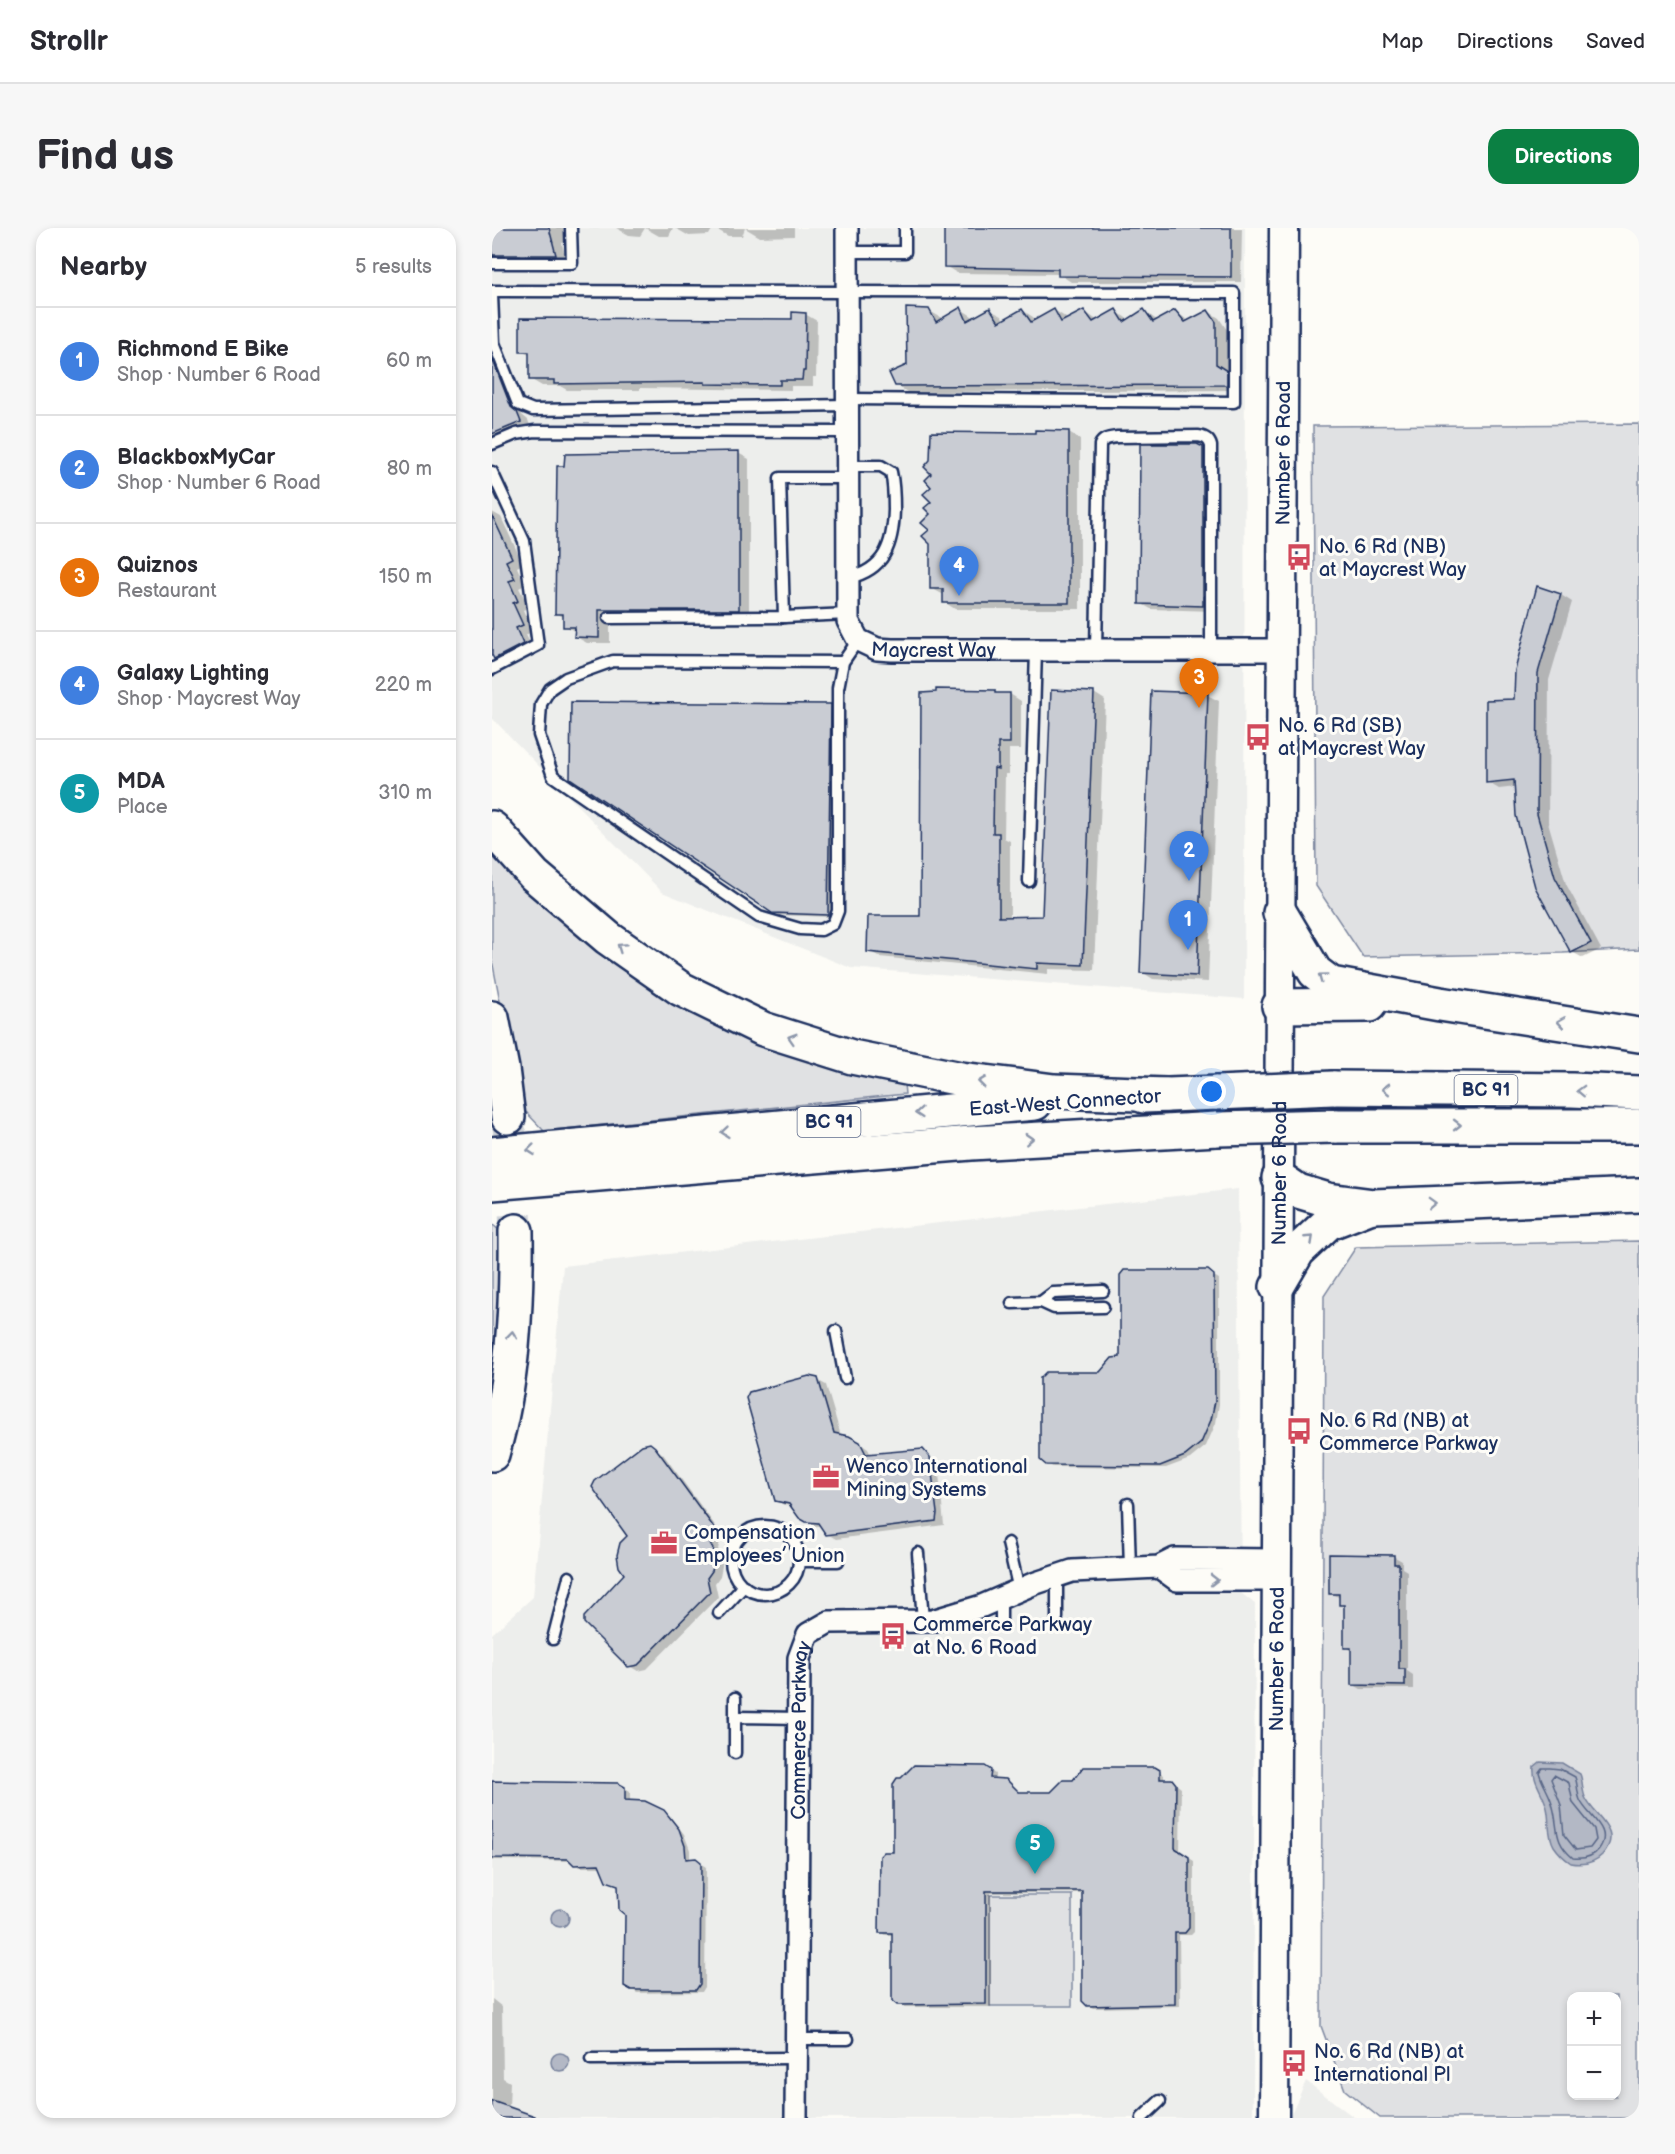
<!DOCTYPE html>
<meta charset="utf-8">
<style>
body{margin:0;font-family:"Balsamiq Sans",sans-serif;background:#f7f7f7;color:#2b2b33}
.controls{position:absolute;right:18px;bottom:18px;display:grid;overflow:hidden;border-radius:12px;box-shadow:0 3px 9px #0003}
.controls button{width:54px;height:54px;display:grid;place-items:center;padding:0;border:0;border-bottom:2px solid #e1e1e2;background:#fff;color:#2b2b33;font:30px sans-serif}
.you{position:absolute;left:720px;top:864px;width:21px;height:21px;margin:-15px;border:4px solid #fff;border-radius:50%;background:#1a73e8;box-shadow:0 0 0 9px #1a73e833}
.badge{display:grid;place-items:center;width:39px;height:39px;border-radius:50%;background:#0b8043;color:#fff;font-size:20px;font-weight:700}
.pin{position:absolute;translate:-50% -50px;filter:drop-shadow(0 2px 3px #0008)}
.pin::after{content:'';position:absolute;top:32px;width:21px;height:18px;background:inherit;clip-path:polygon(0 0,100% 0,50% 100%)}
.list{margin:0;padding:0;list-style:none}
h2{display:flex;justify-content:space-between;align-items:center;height:78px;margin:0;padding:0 24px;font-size:26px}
h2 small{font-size:20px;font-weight:400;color:#7c7c81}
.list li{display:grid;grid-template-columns:39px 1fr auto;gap:18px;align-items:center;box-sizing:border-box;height:108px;padding:0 24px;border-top:2px solid #e1e1e2}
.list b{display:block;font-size:22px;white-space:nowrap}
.list p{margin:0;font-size:20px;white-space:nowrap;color:#7c7c81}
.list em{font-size:20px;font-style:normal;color:#7c7c81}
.map{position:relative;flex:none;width:1147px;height:1890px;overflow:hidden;border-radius:18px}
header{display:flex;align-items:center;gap:36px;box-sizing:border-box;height:84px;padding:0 30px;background:#fff;border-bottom:2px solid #e1e1e2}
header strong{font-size:28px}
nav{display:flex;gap:33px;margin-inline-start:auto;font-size:21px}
.intro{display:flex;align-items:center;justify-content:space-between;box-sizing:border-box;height:144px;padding:0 36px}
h1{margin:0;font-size:42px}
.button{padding:15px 27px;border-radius:18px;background:#0b8043;color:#fff;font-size:21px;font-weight:700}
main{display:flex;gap:36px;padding:0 36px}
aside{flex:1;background:#fff;border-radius:18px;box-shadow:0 3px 9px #0003}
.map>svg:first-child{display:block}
</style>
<header>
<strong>Strollr</strong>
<nav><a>Map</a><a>Directions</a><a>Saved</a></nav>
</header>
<div class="intro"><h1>Find us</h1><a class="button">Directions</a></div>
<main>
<aside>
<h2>Nearby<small>5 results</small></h2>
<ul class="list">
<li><span class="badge" style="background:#3f7fe0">1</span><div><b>Richmond E Bike</b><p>Shop · Number 6 Road</p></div><em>60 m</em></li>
<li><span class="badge" style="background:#3f7fe0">2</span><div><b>BlackboxMyCar</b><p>Shop · Number 6 Road</p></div><em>80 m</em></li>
<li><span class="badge" style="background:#e8710a">3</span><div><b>Quiznos</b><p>Restaurant</p></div><em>150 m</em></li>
<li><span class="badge" style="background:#3f7fe0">4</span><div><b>Galaxy Lighting</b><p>Shop · Maycrest Way</p></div><em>220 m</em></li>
<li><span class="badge" style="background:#0f9aa8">5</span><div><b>MDA</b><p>Place</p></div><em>310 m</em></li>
</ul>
</aside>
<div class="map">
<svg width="1147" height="1890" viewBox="0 0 1147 1890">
<rect width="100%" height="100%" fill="#fdfcf7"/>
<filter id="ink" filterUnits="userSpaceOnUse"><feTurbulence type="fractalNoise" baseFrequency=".0167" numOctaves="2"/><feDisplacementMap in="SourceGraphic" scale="12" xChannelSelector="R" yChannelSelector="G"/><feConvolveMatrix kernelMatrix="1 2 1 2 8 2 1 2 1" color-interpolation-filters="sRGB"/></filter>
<g filter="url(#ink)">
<g fill="#edeeec">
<polygon points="0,0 753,0 752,771 359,740 170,664 0,490"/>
<polygon points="746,961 749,1365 763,1376 761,1890 0,1890 0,1406 41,1369 71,1038"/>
<polygon points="814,1853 863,1890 797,1890"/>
</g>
<g fill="#e0e1e3" stroke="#7e88a0" stroke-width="1.5" fill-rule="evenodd">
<polygon points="1147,196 1147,721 1071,725 871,729 824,658 821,198"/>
<polygon points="0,621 65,687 412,856 413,866 52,903 35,885 26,885 17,819 0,732"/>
<polygon points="0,996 10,1005 10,1054 0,1137"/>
<path d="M1147 1013V1890H888L853 1862 829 1798 832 1068 864 1019ZM1080 1768H1124V1868H1080Z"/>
<rect x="498" y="1667" width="82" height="111"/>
</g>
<g fill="#b3b8c5" stroke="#76819c" stroke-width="1.5">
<path d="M1048 1534 1070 1535 1088 1546C1091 1553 1090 1562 1093 1569 1101 1588 1133 1602 1110 1627 1102 1635 1090 1637 1079 1635 1073 1631 1066 1624 1062 1618 1055 1606 1058 1592 1055 1580 1052 1566 1040 1553 1042 1539Z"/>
<circle cx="68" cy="1690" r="9"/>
<circle cx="68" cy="1834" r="9"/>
</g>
<g fill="#0003">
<polygon points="0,0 71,0 74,14 70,15 74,32 10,34 0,28"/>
<polygon points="124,0 181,0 177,8 167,8 153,0 148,8 137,7"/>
<polygon points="183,0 221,0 217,7 197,8"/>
<polygon points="222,0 302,0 302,8 268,9 253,0 250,8 236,8"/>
<polygon points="456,0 750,0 749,54 579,54 567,46 465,45 453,38"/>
<polygon points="469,81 480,88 482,91 498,82 510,88 512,93 530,82 541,89 544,93 562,82 573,89 575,93 592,83 606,93 624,83 637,92 652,83 666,93 683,83 698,94 716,83 727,90 735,102 735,144 745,151 745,162 415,164 404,157 417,138 436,82 448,89 450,92"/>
<polygon points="313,86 325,93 324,149 321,149 321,158 299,158 299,162 148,160 148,162 75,162 68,158 50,158 38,151 39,128 29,123 301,92"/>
<polygon points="0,111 30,187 36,192 39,200 10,213 0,207"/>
<polygon points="577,204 588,211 588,381 463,381 452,374 452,367 439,360 545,207"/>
<polygon points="709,218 721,225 722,383 659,381 648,375"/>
<polygon points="246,225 257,231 257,387 118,387 118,415 95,415 84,409 84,404 73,398 73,390 64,385"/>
<polygon points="0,284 9,289 31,336 25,339 33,357 27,360 37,379 31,382 41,403 34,407 42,423 14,437 3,430 0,424"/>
<polygon points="1046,360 1069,367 1080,374 1057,452 1056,594 1074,656 1109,721 1091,730 1080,724 1024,559 1007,561 995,554 1023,472"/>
<polygon points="502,464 507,466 518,466 529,473 529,521 517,521 517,546 513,546 512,610 518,613 518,690 552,689 602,465 613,472 602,742 556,741 556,746 388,729 377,723 430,690"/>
<polygon points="715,467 727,473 716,754 661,751 650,744"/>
<polygon points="338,478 343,481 341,689 287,687 281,684"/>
<polygon points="715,1044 727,1051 727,1176 724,1195 714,1218 698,1231 674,1240 561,1239 555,1236 609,1145 629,1130"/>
<polygon points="325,1152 334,1157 349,1208 366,1214 376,1221 379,1227 431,1223 446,1235 452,1297 344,1311 335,1306 330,1298 324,1298 308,1289 301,1278 292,1277 284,1272"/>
<polygon points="157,1216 171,1226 230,1307 226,1321 230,1329 230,1338 228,1348 223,1355 226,1369 155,1441 146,1443 137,1438 134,1346 137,1308"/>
<polygon points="901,1328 910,1333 910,1340 915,1343 915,1443 921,1447 921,1461 869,1461 860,1456 861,1424 853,1419 853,1379 849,1376 849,1370 839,1366"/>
<polygon points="662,1540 672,1547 672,1553 680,1553 689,1560 688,1624 702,1633 702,1704 699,1707 687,1707 688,1778 601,1780 595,1776 591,1665 499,1665 499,1779 412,1779 402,1773 401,1707 394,1707 389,1704 403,1625 499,1543 503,1546 503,1552 513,1553 529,1565 559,1566"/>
<polygon points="0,1555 125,1556 138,1564 138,1574 177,1587 192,1606 198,1622 198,1632 203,1632 214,1639 213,1759 210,1764 145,1765 139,1761 134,1686 127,1657 109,1639 88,1639 80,1633 0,1632"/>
<polygon points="0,1771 10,1779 11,1850 18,1854 17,1880 32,1890 0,1890"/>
</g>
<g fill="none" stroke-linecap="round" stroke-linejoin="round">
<g stroke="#586687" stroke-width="1.5">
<path d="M1058 1540 1068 1541 1083 1549C1086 1557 1085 1565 1088 1572 1095 1588 1122 1601 1107 1621 1101 1629 1091 1631 1081 1630 1061 1613 1067 1601 1061 1579 1059 1567 1050 1556 1047 1544L1050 1540Z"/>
<polygon points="1062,1547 1077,1555 1081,1575 1102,1601 1104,1612 1098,1620 1084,1622 1072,1607 1069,1577 1059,1551"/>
</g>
</g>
<g fill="#c9ccd3" stroke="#1b2f5e" stroke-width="1.5">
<polygon points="0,0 57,0 64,27 0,27"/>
<polygon points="452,0 739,0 739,49 566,48 566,41 452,39"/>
<polygon points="469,79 475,93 498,80 507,94 530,81 539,94 562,81 569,94 592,82 601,94 624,81 632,94 652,81 661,94 683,82 693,94 716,82 724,94 724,136 735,143 735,157 403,158 397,145 415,137 414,80 437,81 444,94"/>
<polygon points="300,84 314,85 313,143 311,143 310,152 288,152 288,157 213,156 213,154 62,156 62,152 37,152 37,124 28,124 28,90 300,91"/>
<polygon points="0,130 19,179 25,184 29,194 0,206"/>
<polygon points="543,202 577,203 577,375 451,375 451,361 438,361 438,316 430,308 437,302 429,295 438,286 432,280 439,274 431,266 439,259 433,252 439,246 432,239 438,232 439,204 543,205"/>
<polygon points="648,216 705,216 711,219 711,378 647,376"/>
<polygon points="247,223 247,382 107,382 107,410 82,409 83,399 71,399 71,386 63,386 65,238 72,238 73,226"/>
<polygon points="0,287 20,330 14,333 23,351 17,353 26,373 21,375 31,397 24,400 31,416 2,431 0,427"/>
<polygon points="1045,358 1069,366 1046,445 1045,586 1063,649 1099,715 1079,725 1043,659 1024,588 1022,552 994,555 994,472 1022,471 1023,442"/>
<polygon points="444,461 503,462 503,465 518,465 518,515 506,515 506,541 502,540 501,605 507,605 507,689 550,688 559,462 602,464 591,737 545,735 545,741 375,724 376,688 428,688 429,465 444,464"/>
<polygon points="659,463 716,465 705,748 648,745"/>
<polygon points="79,474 339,476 336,687 280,685 78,550"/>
<polygon points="632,1042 716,1042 722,1047 723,1173 719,1192 709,1215 693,1228 668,1238 554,1237 548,1232 548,1150 554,1144 608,1144 620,1130 628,1129 628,1047"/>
<polygon points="317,1148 326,1150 342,1205 357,1208 368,1214 374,1226 431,1221 438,1229 445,1285 444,1293 334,1307 326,1295 314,1294 307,1290 297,1276 283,1273 254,1170 257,1164"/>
<polygon points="158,1215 163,1219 223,1301 218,1316 222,1323 222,1333 220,1343 215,1350 218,1364 146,1437 136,1439 92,1395 92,1389 132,1346 127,1339 125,1327 128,1315 135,1308 100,1259 103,1253 150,1217"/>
<polygon points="837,1326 902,1327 902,1336 907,1336 907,1441 913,1441 913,1458 859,1457 859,1420 852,1420 852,1377 847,1377 847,1366 837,1366"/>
<polygon points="422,1537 493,1538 499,1542 498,1550 514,1551 527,1564 559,1564 571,1552 581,1552 591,1539 663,1539 668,1542 668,1551 680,1551 684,1556 683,1620 697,1629 697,1700 693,1705 683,1705 683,1776 595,1778 590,1773 590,1663 494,1663 494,1776 405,1777 400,1773 400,1705 387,1705 388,1628 392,1624 401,1624 401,1556 405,1550 409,1550"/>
<polygon points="0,1553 126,1555 133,1559 133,1572 153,1573 172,1582 187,1601 193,1618 194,1631 204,1630 209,1634 208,1756 204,1762 139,1762 132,1758 133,1687 127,1682 126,1657 114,1653 107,1636 82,1637 76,1631 0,1630"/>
<polygon points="0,1873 43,1888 43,1890 0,1890"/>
</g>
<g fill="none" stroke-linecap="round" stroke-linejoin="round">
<polyline stroke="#d0d3d8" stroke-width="33" stroke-dasharray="33 16" stroke-linecap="butt" points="16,889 21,942 24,1003"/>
<defs>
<g id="service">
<polyline points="356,24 413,24 413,0"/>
<polyline points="0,35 80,35 79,0"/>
<polyline points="0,63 742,65 742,174 356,171"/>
<polyline points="0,67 2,115 26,176 41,182 356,177"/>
<polyline points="0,216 24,206 43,203 356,204"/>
<path d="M356 238H389L399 244C402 257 402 268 402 282 401 316 393 342 356 350"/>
<polyline points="0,244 32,313 46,417 0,441"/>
<polyline points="292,389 288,250 356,250"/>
<polyline points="117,390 292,389 356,386"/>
<path d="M604 422 608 217C611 210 618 210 625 209L706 208C713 209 717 211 719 218V422"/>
<polyline points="351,434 121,433 74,450 58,461 49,476 47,507 61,548 267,689 308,701 329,702 341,696 346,683 346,460 351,434 366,412"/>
<polyline points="537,653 544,423"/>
<polyline points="549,1074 562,1080 611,1079"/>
<polyline points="520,1075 549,1074 561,1065 611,1063"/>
<polyline points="344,1103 353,1150"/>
<polyline points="636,1276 638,1340"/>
<circle cx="273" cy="1332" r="34"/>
<polyline points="516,1315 527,1362"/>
<polyline points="426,1325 431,1393"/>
<polyline points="308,1333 346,1333"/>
<polyline points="565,1348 565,1390"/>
<polyline points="227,1385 252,1358"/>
<polyline points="509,1392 509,1370"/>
<polyline points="61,1411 77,1349"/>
<polyline points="243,1470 243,1489"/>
<polyline points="243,1525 243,1489 307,1490"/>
<polyline points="304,1811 356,1811"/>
<polyline points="99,1831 304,1830"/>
<polyline points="650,1890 668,1873"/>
</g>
<g id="minor">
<path id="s1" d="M355 0 356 393 366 412 385 421 400 422H790"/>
<polyline points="667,1339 685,1352 784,1352"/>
<path id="s2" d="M304 1890 307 1430 316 1406 337 1394 440 1393 490 1378 541 1356 580 1343 667 1339 683 1331 784 1332"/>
</g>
<g id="secondary">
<path id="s3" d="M782 1890 792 0"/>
</g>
<g id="motorway">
<polyline points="0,600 42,647 116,710 189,761 271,801 360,829 469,851 562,863 674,867"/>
<polyline points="788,685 823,744 839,756 948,776 1147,807"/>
<polyline points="787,778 877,777"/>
<polyline points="0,790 10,841 16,889"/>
<polyline points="841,860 1080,862 1147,865"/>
<polyline points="652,868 725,865"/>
<polyline points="843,898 1147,898"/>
<polyline points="0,926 543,875"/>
<polyline points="787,950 806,963 836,972 882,978 1147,967"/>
<polyline points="0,955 479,915 725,901"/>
<polyline points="785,1059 806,1023 836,995 877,979"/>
<path d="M0 1226C21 1155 25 1078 24 1003"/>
</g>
</defs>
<use href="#service" stroke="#1b2f5e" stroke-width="15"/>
<use href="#minor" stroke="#1b2f5e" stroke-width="26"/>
<use href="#secondary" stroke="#1b2f5e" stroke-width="33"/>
<use href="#motorway" stroke="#1b2f5e" stroke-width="38"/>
<use href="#service" stroke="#fdfcf7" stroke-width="10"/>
<use href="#minor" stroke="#fdfcf7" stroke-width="21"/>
<use href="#secondary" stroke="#fdfcf7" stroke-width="28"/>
<use href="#motorway" stroke="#fdfcf7" stroke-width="33"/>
<defs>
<g id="motorway-bridge">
<polyline points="725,865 841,860"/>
<polyline points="725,901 843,898"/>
</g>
</defs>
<use href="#motorway-bridge" stroke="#1b2f5e" stroke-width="38" stroke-linecap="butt"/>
<use href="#motorway-bridge" stroke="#fdfcf7" stroke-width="33"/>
</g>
<defs><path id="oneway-chevron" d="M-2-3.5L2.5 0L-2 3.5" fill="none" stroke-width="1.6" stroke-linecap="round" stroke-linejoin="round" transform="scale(1.5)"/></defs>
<g stroke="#8c96aa">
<use href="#oneway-chevron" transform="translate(129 719) rotate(-145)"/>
<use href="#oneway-chevron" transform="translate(830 749) rotate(-144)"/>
<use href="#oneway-chevron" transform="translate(1069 794) rotate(-171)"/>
<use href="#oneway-chevron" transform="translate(300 810) rotate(-163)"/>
<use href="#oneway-chevron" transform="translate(490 854) rotate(-173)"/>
<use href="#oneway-chevron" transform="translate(894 861) rotate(-179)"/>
<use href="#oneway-chevron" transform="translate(1089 863) rotate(-178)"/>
<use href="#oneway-chevron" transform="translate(427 885) rotate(175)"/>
<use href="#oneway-chevron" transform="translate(965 897)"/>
<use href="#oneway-chevron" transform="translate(233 904) rotate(175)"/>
<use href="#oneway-chevron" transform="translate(537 911) rotate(-3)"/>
<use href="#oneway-chevron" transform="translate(39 922) rotate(174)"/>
<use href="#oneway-chevron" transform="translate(940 975) rotate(-2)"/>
<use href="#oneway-chevron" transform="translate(818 1011) rotate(-43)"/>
<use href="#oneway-chevron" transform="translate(20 1107) rotate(-84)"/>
<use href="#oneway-chevron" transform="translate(722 1352)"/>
</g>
</g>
<defs>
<symbol id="bus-bare" viewBox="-9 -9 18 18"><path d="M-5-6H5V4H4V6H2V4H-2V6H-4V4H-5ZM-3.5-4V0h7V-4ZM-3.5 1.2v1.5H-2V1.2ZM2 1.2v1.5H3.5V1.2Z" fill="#d1495b" stroke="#fdfcf7" stroke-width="2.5" paint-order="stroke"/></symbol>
<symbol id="office-bare" viewBox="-9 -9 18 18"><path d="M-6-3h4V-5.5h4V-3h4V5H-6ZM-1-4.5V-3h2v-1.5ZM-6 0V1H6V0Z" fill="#d1495b" stroke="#fdfcf7" stroke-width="2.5" paint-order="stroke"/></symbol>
</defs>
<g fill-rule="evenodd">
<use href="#bus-bare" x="788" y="310" width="38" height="38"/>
<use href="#bus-bare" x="747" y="490" width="38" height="38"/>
<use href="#bus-bare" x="788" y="1184" width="38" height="38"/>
<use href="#office-bare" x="315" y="1230" width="38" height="38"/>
<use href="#office-bare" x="153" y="1296" width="38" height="38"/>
<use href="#bus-bare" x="382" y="1389" width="38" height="38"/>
<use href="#bus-bare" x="783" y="1816" width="38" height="38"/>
</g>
<g text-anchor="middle" stroke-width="6" stroke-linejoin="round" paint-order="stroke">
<g fill="#fdfcf7" stroke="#5f6c8c" stroke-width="1.5">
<rect x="962.5" y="847" width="63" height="30" rx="4.5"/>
<rect x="305.5" y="879" width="63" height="30" rx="4.5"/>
</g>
<g font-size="18" font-weight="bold" fill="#1b2f5e">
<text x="994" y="868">BC 91</text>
<text x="337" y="900">BC 91</text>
</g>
<g font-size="20" fill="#1b2f5e" stroke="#fdfcf7">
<text dy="7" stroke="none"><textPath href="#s3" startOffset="1665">Number 6 Road</textPath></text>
<text dy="7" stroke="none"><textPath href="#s1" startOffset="492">Maycrest Way</textPath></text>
<text transform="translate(573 874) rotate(-4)" y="7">East-West Connector</text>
<text dy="7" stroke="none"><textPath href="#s3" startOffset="945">Number 6 Road</textPath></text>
<text dy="7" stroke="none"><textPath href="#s3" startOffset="459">Number 6 Road</textPath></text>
<text dy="7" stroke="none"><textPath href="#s2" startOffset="388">Commerce Parkway</textPath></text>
</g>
<g font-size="20" fill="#1b2f5e" stroke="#fdfcf7" text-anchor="start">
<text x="827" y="325">No. 6 Rd (NB)<tspan x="827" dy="23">at Maycrest Way</tspan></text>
<text x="786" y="504">No. 6 Rd (SB)<tspan x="786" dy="23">at Maycrest Way</tspan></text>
<text x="827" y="1199">No. 6 Rd (NB) at<tspan x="827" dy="23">Commerce Parkway</tspan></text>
<text x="354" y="1245">Wenco International<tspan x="354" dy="23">Mining Systems</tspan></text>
<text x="192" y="1311">Compensation<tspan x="192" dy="23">Employees’ Union</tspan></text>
<text x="421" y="1403">Commerce Parkway<tspan x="421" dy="23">at No. 6 Road</tspan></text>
<text x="822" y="1830">No. 6 Rd (NB) at<tspan x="822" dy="23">International Pl</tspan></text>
</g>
</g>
</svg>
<div class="controls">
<button>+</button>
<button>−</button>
</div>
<div class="you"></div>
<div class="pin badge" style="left:696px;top:722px;background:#3f7fe0">1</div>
<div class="pin badge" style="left:697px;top:653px;background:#3f7fe0">2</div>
<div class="pin badge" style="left:707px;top:480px;background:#e8710a">3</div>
<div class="pin badge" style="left:467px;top:368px;background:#3f7fe0">4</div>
<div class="pin badge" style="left:543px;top:1646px;background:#0f9aa8">5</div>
</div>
</main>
